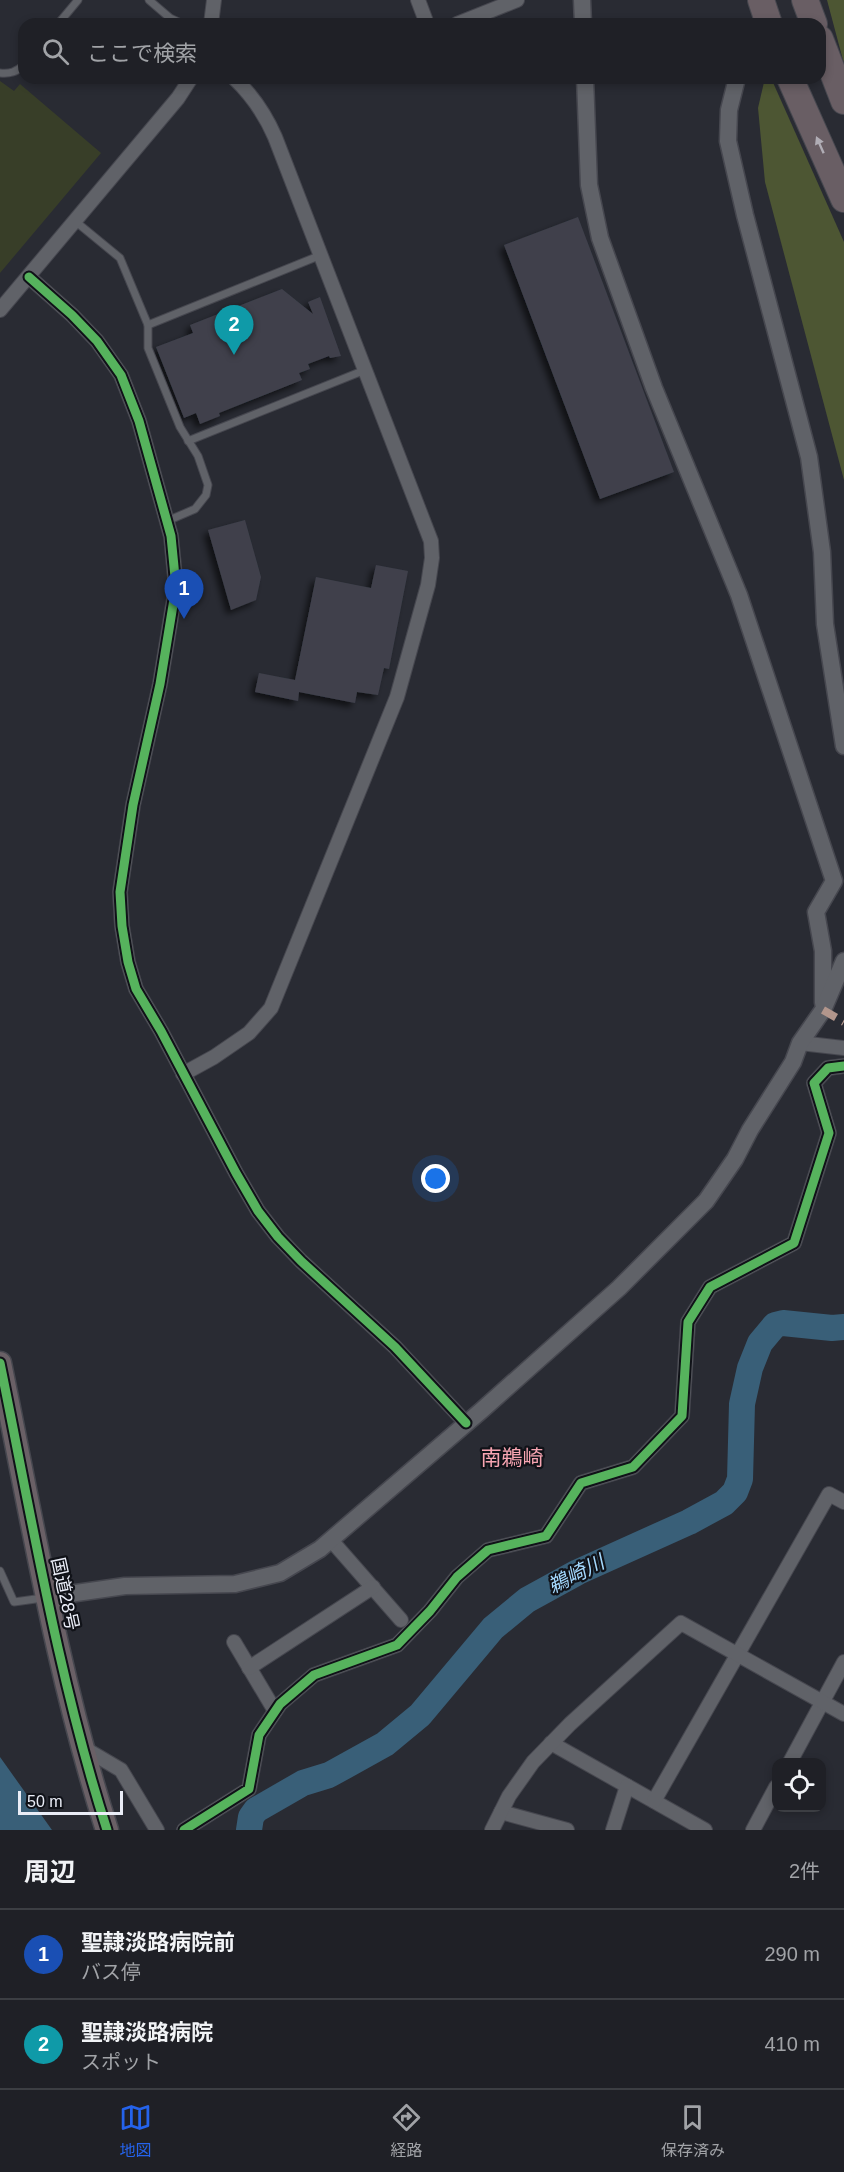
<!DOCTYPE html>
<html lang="ja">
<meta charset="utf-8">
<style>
body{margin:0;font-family:Arial,"Noto Sans JP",sans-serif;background:#27282e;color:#f1f3f6}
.controls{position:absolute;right:18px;bottom:18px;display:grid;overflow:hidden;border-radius:12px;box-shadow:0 3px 9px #0003}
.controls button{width:54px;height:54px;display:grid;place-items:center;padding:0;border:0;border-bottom:2px solid #3c3e43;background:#1f2026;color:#f1f3f6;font:30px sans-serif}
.scale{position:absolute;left:18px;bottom:15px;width:105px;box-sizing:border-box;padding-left:6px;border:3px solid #eaedf7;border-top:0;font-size:16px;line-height:21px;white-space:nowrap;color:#eaedf7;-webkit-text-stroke:4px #101218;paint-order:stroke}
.you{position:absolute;left:436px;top:1179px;width:21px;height:21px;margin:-15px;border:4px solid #fff;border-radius:50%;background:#1a73e8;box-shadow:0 0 0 9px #1a73e833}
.badge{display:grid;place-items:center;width:39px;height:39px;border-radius:50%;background:#2563eb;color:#fff;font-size:20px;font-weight:700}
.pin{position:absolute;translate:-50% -50px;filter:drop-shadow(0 2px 3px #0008)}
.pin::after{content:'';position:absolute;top:32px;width:21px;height:18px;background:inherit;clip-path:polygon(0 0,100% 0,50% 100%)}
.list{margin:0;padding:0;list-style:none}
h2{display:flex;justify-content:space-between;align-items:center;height:78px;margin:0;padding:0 24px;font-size:26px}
h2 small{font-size:20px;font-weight:400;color:#a1a3a7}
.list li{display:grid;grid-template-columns:39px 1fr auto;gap:18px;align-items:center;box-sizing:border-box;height:90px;padding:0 24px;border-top:2px solid #3c3e43}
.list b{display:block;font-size:22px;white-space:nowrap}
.list p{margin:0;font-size:20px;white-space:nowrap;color:#a1a3a7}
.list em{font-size:20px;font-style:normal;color:#a1a3a7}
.icon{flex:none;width:33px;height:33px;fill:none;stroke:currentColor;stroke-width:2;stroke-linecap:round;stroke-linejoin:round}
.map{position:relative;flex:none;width:844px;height:1830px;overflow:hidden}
.search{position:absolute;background:#1f2026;box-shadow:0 3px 9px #0003;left:18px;right:18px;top:18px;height:66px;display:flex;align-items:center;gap:15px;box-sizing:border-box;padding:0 21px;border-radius:18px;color:#a1a3a7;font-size:22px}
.sheet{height:258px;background:#1f2026}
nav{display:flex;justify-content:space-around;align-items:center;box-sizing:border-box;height:84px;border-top:2px solid #3c3e43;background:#1f2026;font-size:16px;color:#a1a3a7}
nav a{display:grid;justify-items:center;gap:3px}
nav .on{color:#2563eb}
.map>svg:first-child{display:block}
</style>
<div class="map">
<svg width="844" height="1830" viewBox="0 0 844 1830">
<defs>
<filter id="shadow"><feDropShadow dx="-4.5" dy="4.5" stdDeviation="3" flood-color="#0009"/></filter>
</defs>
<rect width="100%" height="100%" fill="#292b33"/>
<polygon fill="#383e28" points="0,81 14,91 20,84 101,153 0,273"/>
<g fill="#4d5633">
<polygon points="827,0 844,0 844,62 843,60"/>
<polygon points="765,78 771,78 844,242 844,480 765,182 758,108"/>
</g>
<polygon fill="#395f78" points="0,1757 52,1830 0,1830"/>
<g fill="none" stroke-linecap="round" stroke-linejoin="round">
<polyline stroke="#395f78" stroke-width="26" points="249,1830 251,1817 256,1810 303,1783 329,1775 385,1744 420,1715 493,1628 527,1600 578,1572 689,1522 724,1503 735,1492 740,1479 742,1404 750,1368 760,1343 775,1325 783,1323 832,1328 844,1327"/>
</g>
<g fill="#3f414c" filter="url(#shadow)">
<polygon points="578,217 674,472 600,499 504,245"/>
<polygon points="282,289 313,314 308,302 320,297 341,356 330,358 329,356 308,364 310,369 299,373 302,380 219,413 220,416 200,424 196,413 184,418 156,347 193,333 190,325"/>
<polygon points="245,520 261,577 256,600 231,610 208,530"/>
<polygon points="376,565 408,571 389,669 384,668 378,695 357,692 355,703 299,692 298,701 255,692 259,673 295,680 316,577 371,588"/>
</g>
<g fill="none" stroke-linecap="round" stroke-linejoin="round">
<defs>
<g id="service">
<polyline points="149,0 170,18 183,24"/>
<polyline points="58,24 78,0"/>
<path d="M0 73C10 74 16 72 24 65"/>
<polyline points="75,221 120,258 148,325 321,255"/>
<polyline points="148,325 148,348 180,427 198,456 208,485 206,495 195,509 167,521"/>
<polyline points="188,441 365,370"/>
<polyline points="0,1571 14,1602 43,1598"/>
</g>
<g id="minor">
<polyline points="418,0 427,24"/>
<polyline points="211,24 214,0"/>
<polyline points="457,24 517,0"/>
<polyline points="29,277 72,315 97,341 121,375 139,421 171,536 176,587 160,684 133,805 120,892 122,926 128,962 136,989 161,1031 236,1173 258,1211 278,1237 301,1261 395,1347 466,1423"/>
<polyline points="0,310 178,98 191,78"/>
<polyline points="800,1043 844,1048"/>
<path d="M183 1074 214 1057 249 1033 271 1008 397 697 428 585 432 558 431 541 275 137C265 114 252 95 234 78"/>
<polyline points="331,1540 401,1620"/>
<polyline points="234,1642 275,1711"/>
<polyline points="249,1668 373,1587"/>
<polyline points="551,1743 705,1830"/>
<polyline points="82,1747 121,1770 157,1830"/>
<polyline points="790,1762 844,1662"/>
<polyline points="654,1801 829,1494 844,1502"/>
<polyline points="501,1812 567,1830"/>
<polyline points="184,1830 249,1789 259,1735 280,1704 314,1675 397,1645 430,1611 457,1577 488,1550 546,1536 581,1483 633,1467 682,1416 688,1322 710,1287 794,1243 829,1133 814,1083 828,1068 844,1066"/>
<polyline points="492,1830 509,1796 533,1762 570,1724 681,1623 844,1714"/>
<polyline points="613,1830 627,1786"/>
<polyline points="753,1830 776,1787"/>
</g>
<g id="tertiary">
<polyline points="582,0 583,24"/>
<polyline points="585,78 589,185 600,238 654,388 739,595 834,881 816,912 823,951 823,1003"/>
<polyline points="737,78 729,110 728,141 745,215 809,457 822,552 825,624 844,746"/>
<polyline points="48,1597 125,1586 235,1584 280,1573 320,1549 482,1410 619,1288 706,1201 735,1159 750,1130 793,1062 800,1043 823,1010 844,961"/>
</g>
<path id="trunk" d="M0 1363C32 1519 58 1678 107 1830"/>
<g id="motorway">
<polyline points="761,0 769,24"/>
<polyline points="805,0 814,24"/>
<polyline points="820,39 844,101"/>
<polyline points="790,78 844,199"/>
</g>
</defs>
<use href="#service" stroke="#46474f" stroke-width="9"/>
<use href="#minor" stroke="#46474f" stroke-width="16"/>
<use href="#tertiary" stroke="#46474f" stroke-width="19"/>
<use href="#trunk" stroke="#46474f" stroke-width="25"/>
<use href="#motorway" stroke="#46474f" stroke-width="28"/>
<use href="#service" stroke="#606268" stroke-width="7"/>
<use href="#minor" stroke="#606268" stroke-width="14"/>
<use href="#tertiary" stroke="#606268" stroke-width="16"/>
<use href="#trunk" stroke="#6a6066" stroke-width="22"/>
<use href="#motorway" stroke="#695e64" stroke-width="26"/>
<polyline stroke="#b2968c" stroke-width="8" stroke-dasharray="15 8" stroke-linecap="butt" points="823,1010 844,1022"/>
<defs>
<g id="cycleway">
<polyline points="29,277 72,315 97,341 121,375 139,421 171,536 176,587 160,684 133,805 120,892 122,926 128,962 136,989 161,1031 236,1173 258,1211 278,1237 301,1261 395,1347 466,1423"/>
<path d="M0 1363C32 1519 58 1678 107 1830"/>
<polyline points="184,1830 249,1789 259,1735 280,1704 314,1675 397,1645 430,1611 457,1577 488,1550 546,1536 581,1483 633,1467 682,1416 688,1322 710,1287 794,1243 829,1133 814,1083 828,1068 844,1066"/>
</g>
</defs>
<use href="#cycleway" stroke="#101218" stroke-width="13"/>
<use href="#cycleway" stroke="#56b35d" stroke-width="9"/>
</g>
<defs><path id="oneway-solid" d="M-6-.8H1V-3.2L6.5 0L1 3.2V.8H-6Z" transform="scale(1.5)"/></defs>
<use fill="#b0adb5" href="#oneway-solid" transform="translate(820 145) rotate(-114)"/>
<g text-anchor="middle" stroke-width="4.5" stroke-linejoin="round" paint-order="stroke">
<g font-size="18" fill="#eaedf7" stroke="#101218">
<text transform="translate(65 1594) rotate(78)" y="6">国道28号</text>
</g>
<g font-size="20" font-style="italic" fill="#a4d9fe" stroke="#101218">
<text transform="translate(576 1574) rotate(-27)" y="7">鵜崎川</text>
</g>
<g font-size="21" fill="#f8a5b2" stroke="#101218">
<text x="512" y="1465">南鵜崎</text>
</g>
</g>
</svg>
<div class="controls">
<button><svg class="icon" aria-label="locate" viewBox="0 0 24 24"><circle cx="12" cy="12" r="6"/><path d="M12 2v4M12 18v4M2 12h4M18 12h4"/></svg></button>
</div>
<div class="scale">50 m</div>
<div class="you"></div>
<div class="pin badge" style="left:184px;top:619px;background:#1a4fb4">1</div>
<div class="pin badge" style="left:234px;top:355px;background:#0f9aa8">2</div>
<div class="search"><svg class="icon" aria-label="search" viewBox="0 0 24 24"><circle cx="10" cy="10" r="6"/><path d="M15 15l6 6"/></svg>ここで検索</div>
</div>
<section class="sheet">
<h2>周辺<small>2件</small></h2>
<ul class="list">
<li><span class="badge" style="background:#1a4fb4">1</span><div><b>聖隷淡路病院前</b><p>バス停</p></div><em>290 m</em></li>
<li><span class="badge" style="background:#0f9aa8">2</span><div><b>聖隷淡路病院</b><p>スポット</p></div><em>410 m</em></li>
</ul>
</section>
<nav>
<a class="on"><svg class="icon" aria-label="map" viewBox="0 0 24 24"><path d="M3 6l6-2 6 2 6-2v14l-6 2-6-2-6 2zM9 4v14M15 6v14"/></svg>地図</a>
<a><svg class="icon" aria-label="directions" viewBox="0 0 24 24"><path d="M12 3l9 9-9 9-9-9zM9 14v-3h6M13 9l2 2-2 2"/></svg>経路</a>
<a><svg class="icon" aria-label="saved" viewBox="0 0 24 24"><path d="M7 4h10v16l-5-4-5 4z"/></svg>保存済み</a>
</nav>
